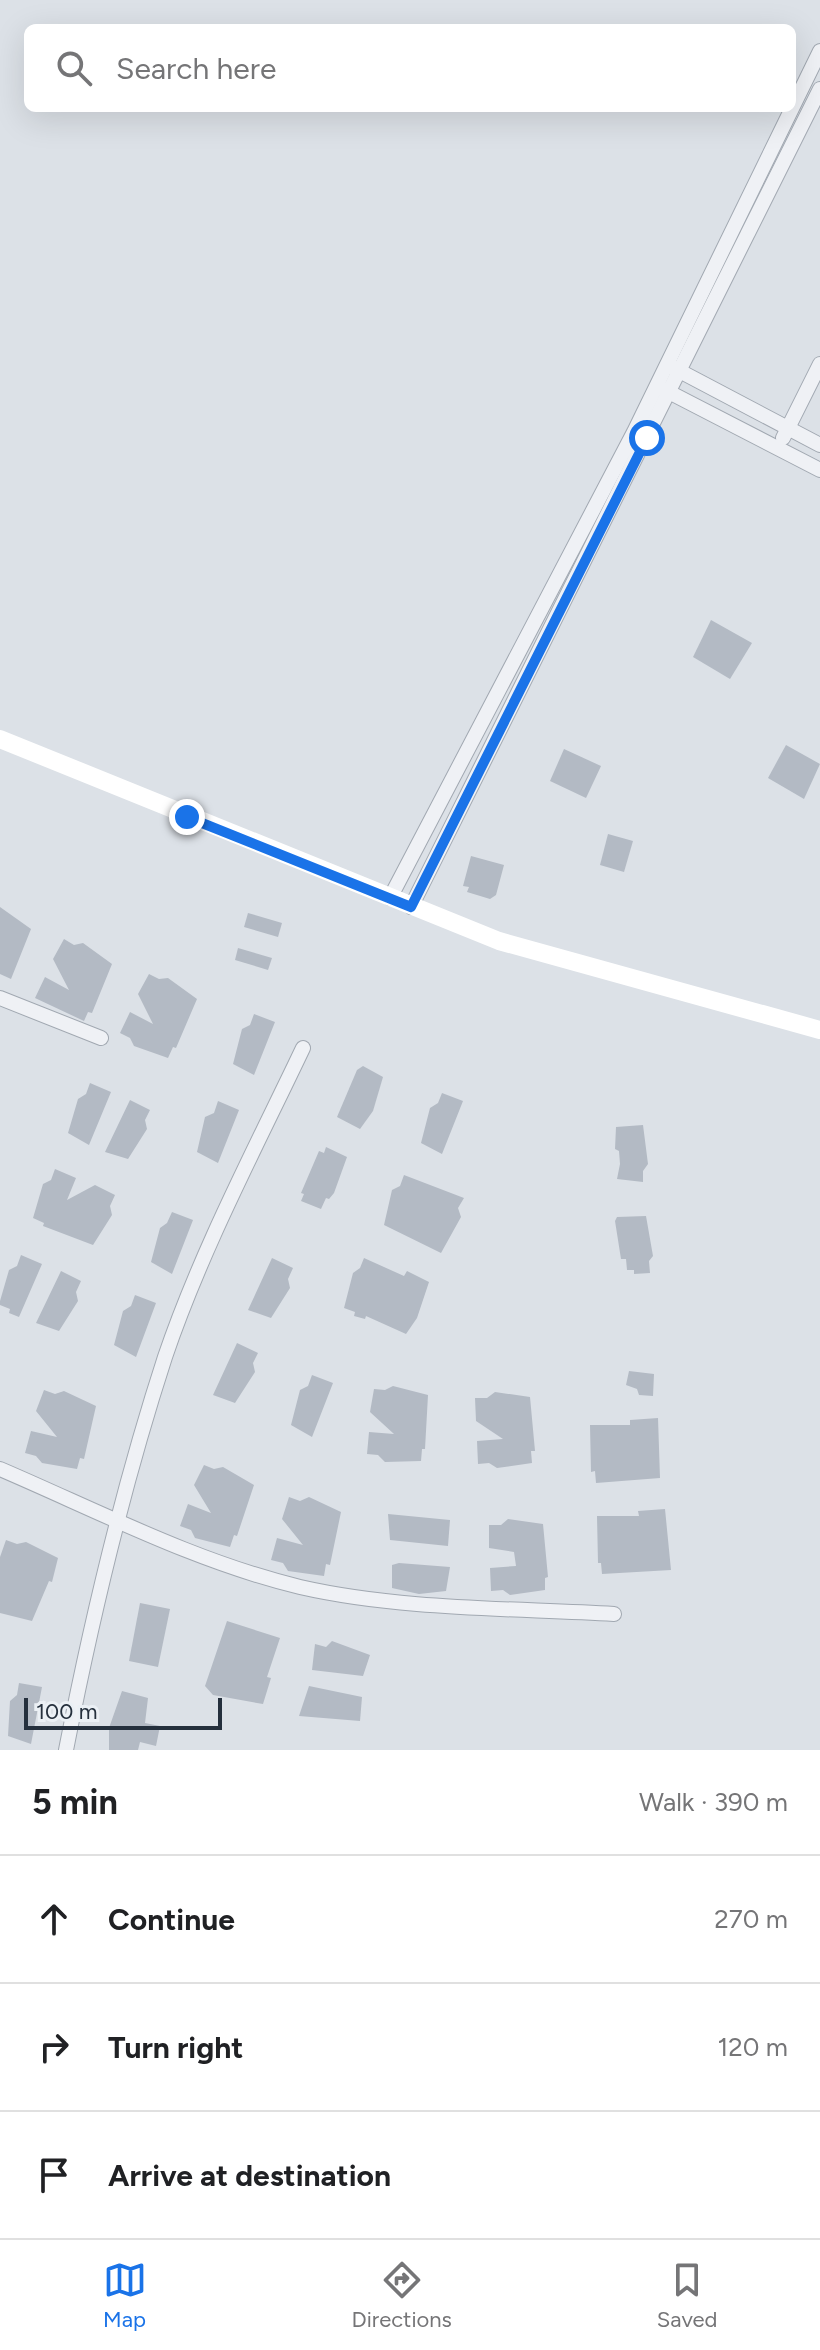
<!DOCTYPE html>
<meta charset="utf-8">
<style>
body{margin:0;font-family:Figtree,sans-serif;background:#f2f2f2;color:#202124}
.scale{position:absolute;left:24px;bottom:20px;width:198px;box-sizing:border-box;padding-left:8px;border:4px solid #25303d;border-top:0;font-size:22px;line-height:28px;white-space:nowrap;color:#25303d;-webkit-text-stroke:6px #ebf0f5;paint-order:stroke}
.stop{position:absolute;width:24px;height:24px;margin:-18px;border:6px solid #1a73e8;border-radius:50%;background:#fff}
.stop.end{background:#1a73e8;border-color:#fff;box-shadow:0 2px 8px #0008}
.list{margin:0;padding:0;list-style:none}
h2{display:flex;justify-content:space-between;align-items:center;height:104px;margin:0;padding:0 32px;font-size:34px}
h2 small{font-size:26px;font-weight:400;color:#757577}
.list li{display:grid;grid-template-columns:52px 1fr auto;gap:24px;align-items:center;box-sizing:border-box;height:128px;padding:0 32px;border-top:2px solid #e0e0e0}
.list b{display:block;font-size:30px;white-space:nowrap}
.list em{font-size:26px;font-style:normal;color:#757577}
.icon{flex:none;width:44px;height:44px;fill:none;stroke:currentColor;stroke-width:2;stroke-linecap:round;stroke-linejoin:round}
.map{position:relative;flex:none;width:820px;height:1750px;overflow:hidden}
.search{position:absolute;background:#fff;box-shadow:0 8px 32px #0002;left:24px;right:24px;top:24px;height:88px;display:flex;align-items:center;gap:20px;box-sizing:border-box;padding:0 28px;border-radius:12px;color:#757577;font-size:30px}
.sheet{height:488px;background:#fff}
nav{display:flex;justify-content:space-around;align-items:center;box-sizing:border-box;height:112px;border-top:2px solid #e0e0e0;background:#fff;font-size:22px;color:#757577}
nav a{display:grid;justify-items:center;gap:4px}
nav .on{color:#1a73e8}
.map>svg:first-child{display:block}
</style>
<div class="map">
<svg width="820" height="1750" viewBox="0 0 820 1750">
<rect width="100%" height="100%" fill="#dce1e7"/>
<g fill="#b3bac4">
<polygon points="711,620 752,643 730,679 693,657"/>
<polygon points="786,745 820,764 804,799 768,778"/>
<polygon points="564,749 601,766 586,798 550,781"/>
<polygon points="608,834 633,841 624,872 600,865"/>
<polygon points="471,856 504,865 496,895 490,899 467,892 469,887 463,886"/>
<polygon points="0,907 31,929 11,979 0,974"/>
<polygon points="248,913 282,923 278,937 244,927"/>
<polygon points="64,939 74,945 83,943 112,964 92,1013 88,1012 84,1021 35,998 45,977 69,990 53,959"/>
<polygon points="238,948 272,958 268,970 235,960"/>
<polygon points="149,974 159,979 168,978 197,999 176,1048 173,1047 168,1058 134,1046 130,1038 120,1033 130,1012 153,1024 138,994"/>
<polygon points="254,1014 275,1022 254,1075 233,1064 242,1029 250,1025"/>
<polygon points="363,1066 383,1077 373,1111 360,1129 337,1117 357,1070"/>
<polygon points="90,1083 111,1092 89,1145 68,1133 78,1099 86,1094"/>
<polygon points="442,1093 463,1101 442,1154 421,1143 430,1108 438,1103"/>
<polygon points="130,1100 150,1110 145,1120 147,1129 128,1159 105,1152"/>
<polygon points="218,1101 239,1110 218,1163 197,1152 205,1117 214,1113"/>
<polygon points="643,1125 648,1164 643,1171 643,1182 617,1179 620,1164 619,1151 615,1149 616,1127"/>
<polygon points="326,1147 347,1157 334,1193 329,1199 326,1198 321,1209 301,1201 304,1194 301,1193 319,1151 324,1153"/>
<polygon points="55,1169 76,1178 67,1200 95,1185 115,1195 110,1206 112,1215 93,1245 43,1226 44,1223 33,1218 43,1184 51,1180"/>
<polygon points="404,1175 464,1198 458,1208 461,1217 441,1253 384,1225 392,1190 400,1186"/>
<polygon points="172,1212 193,1220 172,1274 151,1262 160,1228 167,1223"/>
<polygon points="646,1216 653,1256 649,1261 650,1273 634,1274 634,1270 627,1270 626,1259 621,1259 615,1221 617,1217"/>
<polygon points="21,1255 42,1264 19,1317 9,1313 10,1309 0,1305 0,1301 9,1270 17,1266"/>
<polygon points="272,1258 293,1268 288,1279 290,1288 271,1318 248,1310"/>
<polygon points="364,1258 404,1276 407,1271 429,1282 417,1318 406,1334 366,1316 365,1319 354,1316 355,1312 344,1308 353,1273 360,1268"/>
<polygon points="61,1271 81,1281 76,1292 78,1301 59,1331 36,1323"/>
<polygon points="135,1295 156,1303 136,1357 114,1345 123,1311 131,1306"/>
<polygon points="237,1343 258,1353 253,1363 255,1372 235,1403 213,1395"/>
<polygon points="629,1371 654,1374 653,1396 639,1395 637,1389 626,1385"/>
<polygon points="312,1375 333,1383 312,1437 291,1425 300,1390 308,1386"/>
<polygon points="393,1386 428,1395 425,1449 422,1449 421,1461 385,1462 378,1455 367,1454 369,1432 394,1434 370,1412 374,1389 385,1390"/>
<polygon points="44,1390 55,1394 64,1391 96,1406 84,1459 80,1458 77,1469 42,1463 36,1456 25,1453 31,1431 57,1437 36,1411"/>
<polygon points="495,1392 530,1397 535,1451 531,1451 532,1463 497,1468 489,1463 478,1464 477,1441 503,1439 476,1421 475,1398 487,1398"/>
<polygon points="658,1418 660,1478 596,1483 595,1471 591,1472 590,1425 630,1425 630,1420"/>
<polygon points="204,1465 214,1469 223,1467 254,1485 237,1536 234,1535 230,1547 195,1538 191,1530 180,1526 188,1504 211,1513 194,1485"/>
<polygon points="289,1497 300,1501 309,1497 341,1512 330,1565 326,1564 324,1576 288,1571 283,1563 271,1560 277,1538 303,1545 282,1519"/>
<polygon points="665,1509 671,1570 602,1574 601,1563 598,1563 597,1516 639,1516 638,1511"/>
<polygon points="388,1514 450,1520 448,1546 390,1540"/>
<polygon points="508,1519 543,1524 548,1577 545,1578 545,1590 510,1595 503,1590 491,1591 490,1568 516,1566 514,1552 489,1548 489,1525 501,1525"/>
<polygon points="6,1540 17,1544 26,1542 58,1558 52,1582 49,1581 32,1621 0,1613 0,1557"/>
<polygon points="399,1563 450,1567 446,1591 419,1594 392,1588 392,1565"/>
<polygon points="140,1603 170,1609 158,1667 129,1661"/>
<polygon points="227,1621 280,1638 267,1677 271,1678 263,1704 213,1695 205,1686"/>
<polygon points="332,1641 370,1655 363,1676 312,1670 315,1644 326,1647"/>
<polygon points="19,1683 42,1687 31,1744 8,1736 10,1701 17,1695"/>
<polygon points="309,1686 362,1697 360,1721 299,1716"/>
<polygon points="122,1691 148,1698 145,1723 160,1726 156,1746 140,1742 138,1750 109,1750 109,1728"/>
</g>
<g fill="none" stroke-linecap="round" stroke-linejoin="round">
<defs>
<g id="street">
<polyline points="672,367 820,445"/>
<polyline points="663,389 820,470"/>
<polyline points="783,438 820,364"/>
<polyline points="390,898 634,432 820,51"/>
<polyline points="411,907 820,89"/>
<polyline points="0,998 101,1038"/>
<path d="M0 1469C98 1511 196 1562 300 1587 401 1610 511 1608 614 1614"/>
<path d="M66 1750C92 1617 123 1486 165 1357 201 1251 255 1149 303 1048"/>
</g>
</defs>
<use href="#street" stroke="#a1a8b1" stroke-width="16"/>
<use href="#street" stroke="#eff1f5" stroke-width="14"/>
<polyline stroke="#fff" stroke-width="18" points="0,739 499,941 820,1030"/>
</g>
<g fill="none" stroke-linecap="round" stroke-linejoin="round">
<polyline stroke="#1a73e8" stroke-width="10" points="187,817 411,907 647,438"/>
</g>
</svg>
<div class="scale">100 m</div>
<div class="stop" style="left:647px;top:438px"></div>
<div class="stop end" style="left:187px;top:817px"></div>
<div class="search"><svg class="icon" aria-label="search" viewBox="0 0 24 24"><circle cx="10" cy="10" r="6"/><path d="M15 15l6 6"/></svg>Search here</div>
</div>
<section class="sheet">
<h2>5 min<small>Walk · 390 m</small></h2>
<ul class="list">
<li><svg class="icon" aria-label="ahead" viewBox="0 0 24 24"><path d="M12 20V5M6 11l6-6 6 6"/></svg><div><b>Continue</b></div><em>270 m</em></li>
<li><svg class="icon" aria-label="right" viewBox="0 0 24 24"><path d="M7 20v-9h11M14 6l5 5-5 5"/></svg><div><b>Turn right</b></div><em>120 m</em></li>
<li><svg class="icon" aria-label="arrive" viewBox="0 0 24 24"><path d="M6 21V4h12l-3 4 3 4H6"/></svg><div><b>Arrive at destination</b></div></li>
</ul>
</section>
<nav>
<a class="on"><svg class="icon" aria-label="map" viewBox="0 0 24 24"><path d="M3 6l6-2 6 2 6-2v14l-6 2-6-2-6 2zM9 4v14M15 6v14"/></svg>Map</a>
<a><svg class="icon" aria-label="directions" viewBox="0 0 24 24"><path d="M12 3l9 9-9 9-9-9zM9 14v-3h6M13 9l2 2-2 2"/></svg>Directions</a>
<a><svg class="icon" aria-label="saved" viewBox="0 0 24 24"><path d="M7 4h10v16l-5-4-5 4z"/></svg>Saved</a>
</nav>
